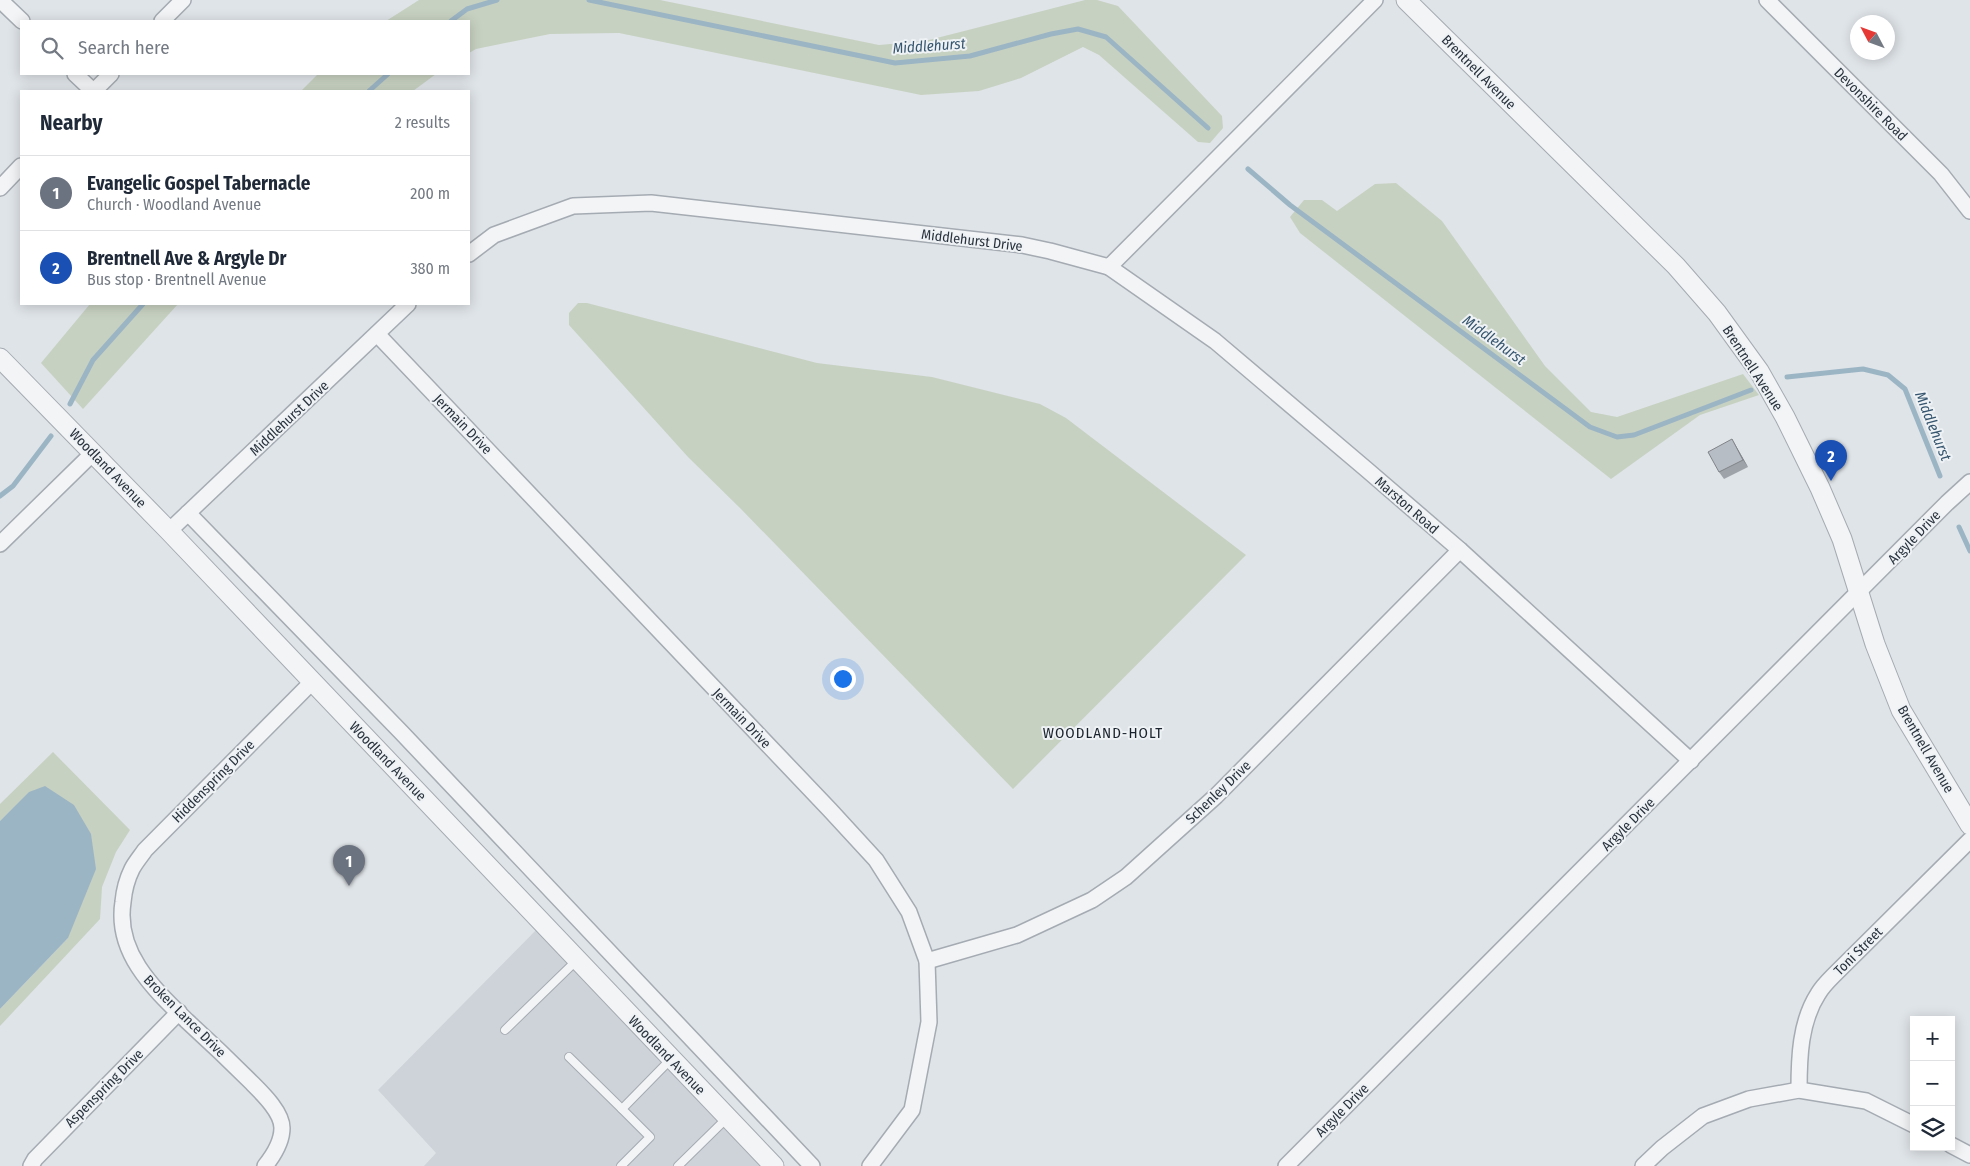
<!DOCTYPE html>
<meta charset="utf-8">
<style>
body{margin:0;font-family:"Fira Sans Condensed",sans-serif;background:#f6f6f7;color:#1f2937}
.controls{position:absolute;right:15px;bottom:15px;display:grid;overflow:hidden;border-radius:0px;box-shadow:0 2px 12px #0003}
.controls button{width:45px;height:45px;display:grid;place-items:center;padding:0;border:0;border-bottom:1px solid #e0e1e3;background:#fff;color:#1f2937;font:25px sans-serif}
.compass{position:absolute;left:1850px;top:15px;width:45px;height:45px;border-radius:50%;background:#fff;box-shadow:0 2px 12px #0003;rotate:311deg}
.you{position:absolute;left:842px;top:678px;width:18px;height:18px;margin:-12px;border:4px solid #fff;border-radius:50%;background:#1a73e8;box-shadow:0 0 0 8px #1a73e833}
.badge{display:grid;place-items:center;width:32px;height:32px;border-radius:50%;background:#b45309;color:#fff;font-size:16px;font-weight:700}
.pin{position:absolute;translate:-50% -41px;filter:drop-shadow(0 1px 2px #0008)}
.pin::after{content:'';position:absolute;top:26px;width:18px;height:15px;background:inherit;clip-path:polygon(0 0,100% 0,50% 100%)}
.list{margin:0;padding:0;list-style:none}
h2{display:flex;justify-content:space-between;align-items:center;height:65px;margin:0;padding:0 20px;font-size:21px}
h2 small{font-size:16px;font-weight:400;color:#747a83}
.list li{display:grid;grid-template-columns:32px 1fr auto;gap:15px;align-items:center;box-sizing:border-box;height:75px;padding:0 20px;border-top:1px solid #e0e1e3}
.list b{display:block;font-size:19px;white-space:nowrap}
.list p{margin:0;font-size:16px;white-space:nowrap;color:#747a83}
.list em{font-size:16px;font-style:normal;color:#747a83}
.icon{flex:none;width:28px;height:28px;fill:none;stroke:currentColor;stroke-width:2;stroke-linecap:round;stroke-linejoin:round}
.map{position:relative;flex:none;width:1970px;height:1166px;overflow:hidden}
.search{position:absolute;background:#fff;box-shadow:0 2px 12px #0003;left:20px;top:20px;width:450px;height:55px;display:flex;align-items:center;gap:12px;box-sizing:border-box;padding:0 18px;border-radius:0px;color:#747a83;font-size:19px}
.panel{position:absolute;background:#fff;box-shadow:0 2px 12px #0003;left:20px;top:90px;width:450px;height:215px;border-radius:0px}
.map>svg:first-child{display:block}
</style>
<div class="map">
<svg width="1970" height="1166" viewBox="0 0 1970 1166">
<rect width="100%" height="100%" fill="#dfe4e8"/>
<polygon fill="#ced3d9" points="541,925 772,1166 424,1166 436,1153 378,1090"/>
<g fill="#c7d1c1">
<polygon points="419,0 660,0 879,45 925,41 1085,0 1097,0 1118,6 1222,116 1223,128 1210,143 1198,142 1099,55 1083,47 1021,78 979,91 921,95 619,33 550,34 476,49 469,53 469,21 386,21"/>
<polygon points="318,74 436,74 413,91 301,91"/>
<polygon points="1396,183 1442,221 1545,366 1591,412 1617,417 1743,374 1759,395 1700,415 1611,479 1300,233 1290,217 1304,200 1322,200 1337,211 1375,184"/>
<polygon points="578,303 587,303 817,363 932,377 1040,404 1066,418 1246,555 1013,789 741,509 688,457 569,325 569,313"/>
<polygon points="90,304 178,304 83,409 41,363"/>
<polygon points="53,752 130,830 116,852 102,887 100,919 0,1026 0,1009 68,938 29,793 0,821 0,804"/>
</g>
<polygon fill="#9cb5c5" points="45,786 74,805 91,834 96,869 68,938 0,1009 0,821 29,792"/>
<g fill="none" stroke-linecap="round" stroke-linejoin="round">
<g stroke="#9cb5c5" stroke-width="5">
<polyline points="589,0 895,63 970,56 1051,34 1078,29 1106,37 1208,128"/>
<polyline points="451,21 467,9 497,0"/>
<polyline points="369,91 388,74"/>
<polyline points="1248,169 1290,205 1590,427 1617,437 1634,435 1751,390"/>
<polyline points="1787,377 1863,369 1888,375 1905,389 1940,476"/>
<polyline points="70,404 93,360 143,304"/>
<polyline points="0,496 13,486 51,436"/>
<polyline points="1959,527 1970,551"/>
</g>
<defs>
<g id="service">
<polyline points="505,1030 577,960"/>
<polyline points="569,1057 622,1109"/>
<polyline points="621,1166 650,1137 622,1109 671,1059"/>
<polyline points="678,1166 727,1118"/>
</g>
<g id="minor">
<polyline points="0,0 22,21"/>
<polyline points="1767,0 1941,174 1970,211"/>
<polyline points="162,21 183,0"/>
<polyline points="75,74 93,91"/>
<polyline points="94,91 111,74"/>
<polyline points="0,188 21,166"/>
<polyline points="469,254 494,235 573,206 651,203 1022,245 1050,251 1109,267 1375,0"/>
<polyline points="1109,267 1215,341 1366,469 1460,550 1691,761"/>
<polyline points="377,334 830,810 876,860 909,912 927,961 929,1022 912,1110 870,1166"/>
<polyline points="188,513 401,732 812,1166"/>
<polyline points="169,531 408,304"/>
<polyline points="0,544 93,453"/>
<polyline points="927,961 1017,935 1092,900 1126,877 1216,796 1460,550"/>
<path d="M1799 1090C1799 1058 1800 1022 1818 994 1822 987 1828 981 1833 976L1970 840"/>
<polyline points="1951,1145 1970,1155"/>
<polyline points="31,1166 35,1159 179,1012"/>
<path d="M265 1166C273 1156 282 1142 282 1128 282 1112 262 1093 251 1082 230 1061 209 1041 187 1021 154 989 115 953 123 902 124 891 127 879 132 869 135 863 141 856 145 850L312 682"/>
<polyline points="1286,1166 1947,503 1970,482"/>
<polyline points="1643,1166 1662,1148 1703,1116 1749,1099 1799,1090 1866,1101 1914,1125"/>
</g>
<g id="tertiary">
<polyline points="1406,0 1676,266 1717,313 1759,371 1785,417 1820,488 1842,539 1875,644 1901,710 1970,825"/>
<polyline points="0,358 169,531 774,1166"/>
</g>
</defs>
<use href="#service" stroke="#a5abb2" stroke-width="10"/>
<use href="#minor" stroke="#a5abb2" stroke-width="18"/>
<use href="#tertiary" stroke="#a5abb2" stroke-width="21"/>
<use href="#service" stroke="#f2f4f6" stroke-width="8"/>
<use href="#minor" stroke="#f2f4f6" stroke-width="15"/>
<use href="#tertiary" stroke="#f2f4f6" stroke-width="19"/>
</g>
<polygon fill="#9da3a9" points="1732,439 1748,467 1724,479 1719,472"/>
<polygon fill="#808489" points="1732,439 1748,467 1743,460"/>
<polygon fill="#b7bdc4" stroke="#808489" points="1732,439 1743,460 1719,472 1708,452"/>
<g text-anchor="middle" stroke-width="4" stroke-linejoin="round" paint-order="stroke">
<g font-size="14" fill="#29333e" stroke="#eff2f5">
<text transform="translate(1479 72) rotate(45)" y="5">Brentnell Avenue</text>
<text transform="translate(1871 104) rotate(45)" y="5">Devonshire Road</text>
<text transform="translate(972 240) rotate(7)" y="5">Middlehurst Drive</text>
<text transform="translate(1753 368) rotate(57)" y="5">Brentnell Avenue</text>
<text transform="translate(289 418) rotate(-43)" y="5">Middlehurst Drive</text>
<text transform="translate(463 424) rotate(46)" y="5">Jermain Drive</text>
<text transform="translate(108 468) rotate(46)" y="5">Woodland Avenue</text>
<text transform="translate(1407 505) rotate(41)" y="5">Marston Road</text>
<text transform="translate(1914 537) rotate(-46)" y="5">Argyle Drive</text>
<text transform="translate(742 718) rotate(46)" y="5">Jermain Drive</text>
<text transform="translate(1926 749) rotate(60)" y="5">Brentnell Avenue</text>
<text transform="translate(388 761) rotate(46)" y="5">Woodland Avenue</text>
<text transform="translate(213 781) rotate(-45)" y="5">Hiddenspring Drive</text>
<text transform="translate(1218 792) rotate(-44)" y="5">Schenley Drive</text>
<text transform="translate(1628 824) rotate(-45)" y="5">Argyle Drive</text>
<text transform="translate(1858 951) rotate(-45)" y="5">Toni Street</text>
<text transform="translate(185 1016) rotate(45)" y="5">Broken Lance Drive</text>
<text transform="translate(667 1055) rotate(46)" y="5">Woodland Avenue</text>
<text transform="translate(104 1088) rotate(-45)" y="5">Aspenspring Drive</text>
<text transform="translate(1342 1110) rotate(-45)" y="5">Argyle Drive</text>
</g>
<g font-size="15" font-style="italic" fill="#36566f" stroke="#eff2f5">
<text transform="translate(929 46) rotate(-4)" y="5">Middlehurst</text>
<text transform="translate(1494 340) rotate(36)" y="5">Middlehurst</text>
<text transform="translate(1933 426) rotate(68)" y="5">Middlehurst</text>
</g>
<g font-size="15" letter-spacing="1" fill="#1b242e" stroke="#eff2f5">
<text x="1103" y="738">WOODLAND-HOLT</text>
</g>
</g>
</svg>
<div class="controls">
<button>+</button>
<button>−</button>
<button><svg class="icon" aria-label="layers" viewBox="0 0 24 24"><path d="M12 4l9 5-9 5-9-5zM3 14l9 5 9-5"/></svg></button>
</div>
<svg class="compass" viewBox="-18 -18 36 36"><path d="M0-13l5 13h-10z" fill="#e53935"/><path d="M0 13l5-13h-10z" fill="#747a83"/></svg>
<div class="you"></div>
<div class="pin badge" style="left:349px;top:886px;background:#6b7280">1</div>
<div class="pin badge" style="left:1831px;top:481px;background:#1a4fb4">2</div>
<div class="search"><svg class="icon" aria-label="search" viewBox="0 0 24 24"><circle cx="10" cy="10" r="6"/><path d="M15 15l6 6"/></svg>Search here</div>
<section class="panel">
<h2>Nearby<small>2 results</small></h2>
<ul class="list">
<li><span class="badge" style="background:#6b7280">1</span><div><b>Evangelic Gospel Tabernacle</b><p>Church · Woodland Avenue</p></div><em>200 m</em></li>
<li><span class="badge" style="background:#1a4fb4">2</span><div><b>Brentnell Ave &amp; Argyle Dr</b><p>Bus stop · Brentnell Avenue</p></div><em>380 m</em></li>
</ul>
</section>
</div>
